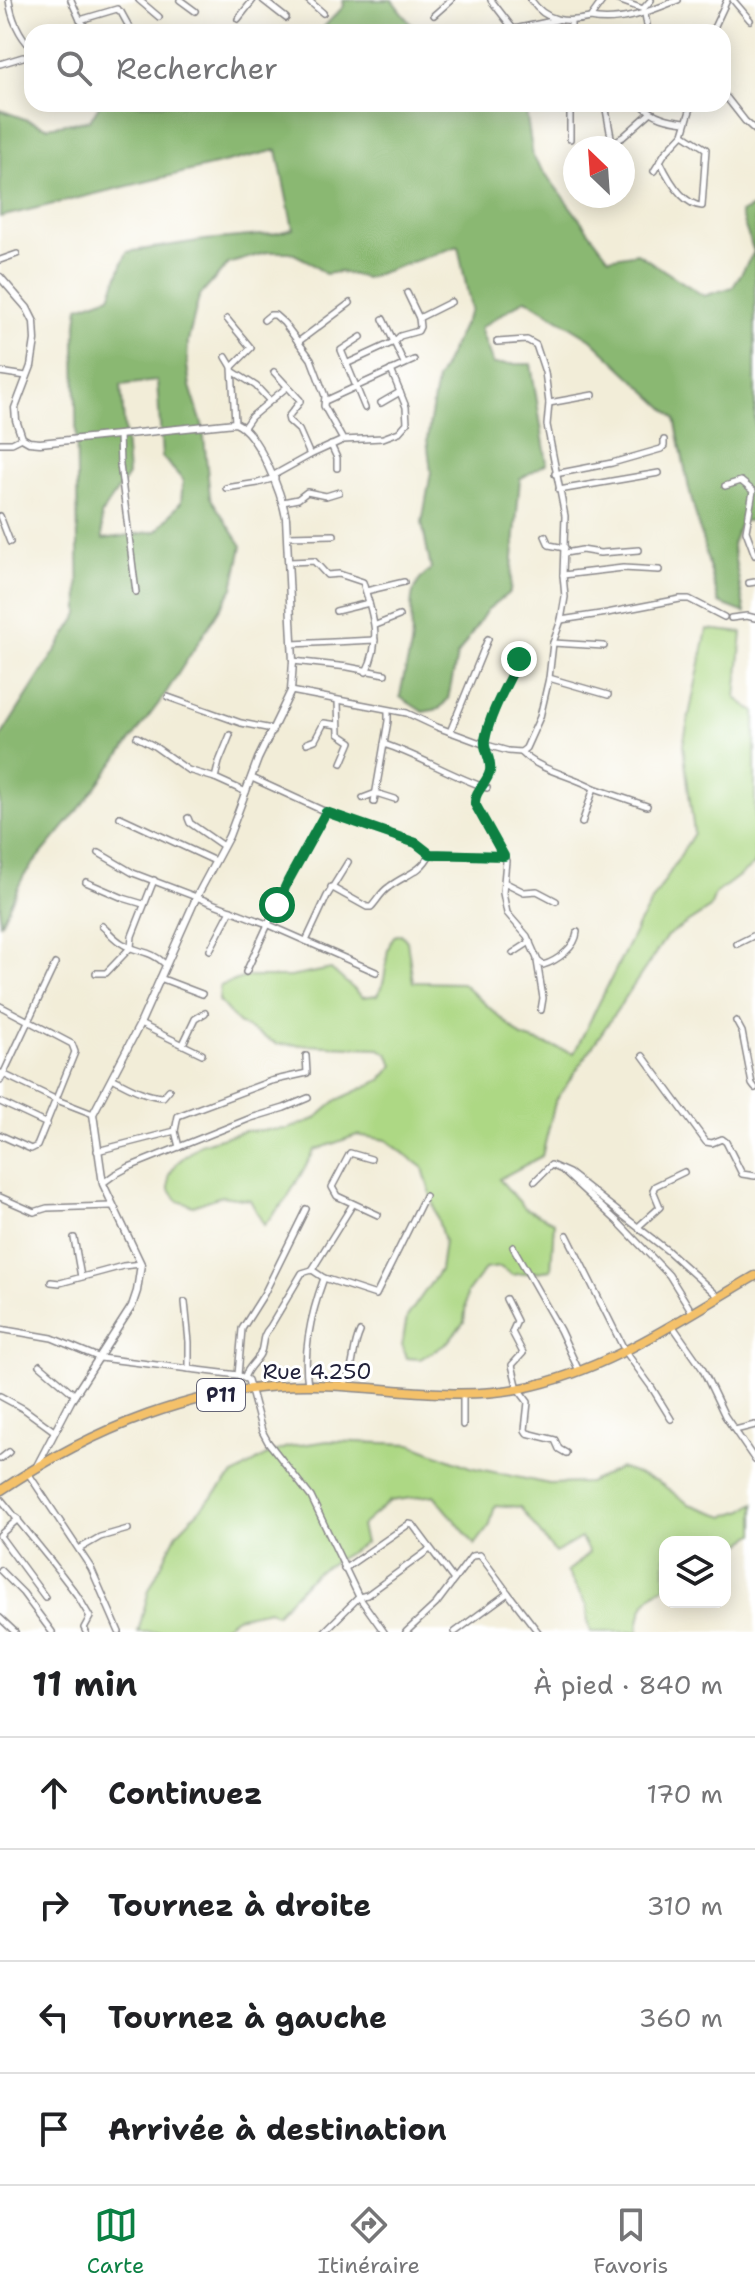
<!DOCTYPE html>
<html lang="fr">
<meta charset="utf-8">
<style>
body{margin:0;font-family:"Shantell Sans",sans-serif;background:#f2f2f2;color:#202124}
.controls{position:absolute;right:24px;bottom:24px;display:grid;overflow:hidden;border-radius:16px;box-shadow:0 4px 20px #0003}
.controls button{width:72px;height:72px;display:grid;place-items:center;padding:0;border:0;border-bottom:2px solid #e0e0e0;background:#fff;color:#202124;font:40px sans-serif}
.compass{position:absolute;left:563px;top:136px;width:72px;height:72px;border-radius:50%;background:#fff;box-shadow:0 4px 20px #0003;rotate:335deg}
.stop{position:absolute;width:24px;height:24px;margin:-18px;border:6px solid #0b8043;border-radius:50%;background:#fff}
.stop.end{background:#0b8043;border-color:#fff;box-shadow:0 2px 8px #0008}
.list{margin:0;padding:0;list-style:none}
h2{display:flex;justify-content:space-between;align-items:center;height:104px;margin:0;padding:0 32px;font-size:34px}
h2 small{font-size:26px;font-weight:400;color:#757577}
.list li{display:grid;grid-template-columns:52px 1fr auto;gap:24px;align-items:center;box-sizing:border-box;height:112px;padding:0 32px;border-top:2px solid #e0e0e0}
.list b{display:block;font-size:30px;white-space:nowrap}
.list em{font-size:26px;font-style:normal;color:#757577}
.icon{flex:none;width:44px;height:44px;fill:none;stroke:currentColor;stroke-width:2;stroke-linecap:round;stroke-linejoin:round}
.map{position:relative;flex:none;width:755px;height:1632px;overflow:hidden}
.search{position:absolute;background:#fff;box-shadow:0 4px 20px #0003;left:24px;right:24px;top:24px;height:88px;display:flex;align-items:center;gap:20px;box-sizing:border-box;padding:0 28px;border-radius:24px;color:#757577;font-size:30px}
.sheet{height:552px;background:#fff}
nav{display:flex;justify-content:space-around;align-items:center;box-sizing:border-box;height:112px;border-top:2px solid #e0e0e0;background:#fff;font-size:22px;color:#757577}
nav a{display:grid;justify-items:center;gap:4px}
nav .on{color:#0b8043}
.map>svg:first-child{display:block}
</style>
<div class="map">
<svg width="755" height="1632" viewBox="0 0 755 1632">
<rect width="100%" height="100%" fill="#fff"/>
<filter id="ink" filterUnits="userSpaceOnUse"><feTurbulence type="fractalNoise" baseFrequency=".0125" numOctaves="2"/><feDisplacementMap in="SourceGraphic" scale="16" xChannelSelector="R" yChannelSelector="G"/><feConvolveMatrix kernelMatrix="1 2 1 2 8 2 1 2 1" color-interpolation-filters="sRGB"/></filter>
<filter id="wash" filterUnits="userSpaceOnUse"><feTurbulence type="fractalNoise" baseFrequency=".006" numOctaves="4" result="noise"/><feDisplacementMap in="SourceGraphic" scale="32" xChannelSelector="R" yChannelSelector="G"/><feGaussianBlur stdDeviation="1.8" result="paint"/><feColorMatrix in="noise" values="0 0 0 0 0 0 0 0 0 0 0 0 0 0 0 0 0 1.4 0 .05"/><feComposite in="paint" operator="in"/></filter>
<g filter="url(#wash)">
<rect width="100%" height="100%" fill="#f2edd8"/>
<g fill="#add884" stroke="#687d60" stroke-width="2">
<path d="M707 629 742 633 736 698 755 712V864L715 894 710 908 667 936 555 1102 542 1156 499 1179 525 1208 554 1222 551 1270 512 1275 500 1267 485 1269 467 1293 464 1322 446 1344 420 1359 406 1358 402 1345 407 1317 440 1270 444 1241 423 1168 386 1140 357 1135 315 1150 286 1200 264 1225 250 1200 221 1196 193 1206 178 1201 169 1189V1175L177 1163 200 1144 244 1131 288 1129 315 1119 337 1100 381 1080 394 1065 388 1054 378 1048 277 1044 238 1023 219 1001 220 986 245 977H290L331 969 363 997 377 995C379 991 382 987 383 983 388 966 384 950 394 936L401 934 407 941 413 982 462 983 522 1037 574 1053 639 923 694 833 683 745Z"/>
<path d="M328 1441 411 1444 470 1467 549 1484 588 1483 620 1468 657 1481 689 1504 725 1516 744 1510 755 1503V1534L751 1536 725 1562V1542H665V1587C645 1595 639 1612 638 1632H591L588 1623 587 1606 567 1572 589 1553 581 1538 555 1553 520 1507 495 1505 490 1525 475 1545 434 1495 390 1501 361 1526 365 1543 314 1574 276 1614 269 1610 236 1617 215 1632H138L149 1590 177 1533 231 1477 265 1456 287 1447Z"/>
</g>
<g fill="#8ab872" stroke="#566d56" stroke-width="2" fill-rule="evenodd">
<polygon points="343,0 392,0 409,22 421,32 319,32 344,6"/>
<path d="M100 104H525L533 157 609 258 637 253 704 296 733 287 754 252 740 213 755 206V521H741L732 544 745 613 719 603 689 489 675 418 591 339 526 299 480 328 493 364H531L547 463 520 479 510 592 487 610 457 656 448 699 439 709 423 712 400 697C402 680 408 663 411 646 415 614 401 592 431 569L422 523 431 472 427 439 437 380 471 309 458 246 366 278 340 272 325 274 308 261 290 252H268L228 264 199 297 188 341 187 365 190 386 203 427 210 497 242 546 233 588 162 699 84 803 24 875 0 925V738L79 614 75 341 79 307 110 296 127 252 205 240 273 234 293 229 277 150 0 217V110L47 127 90 120ZM157 381 162 457 183 480 181 502 157 531 103 539 101 515 128 475 121 385Z"/>
</g>
</g>
<g filter="url(#ink)">
<g fill="none" stroke-linecap="round" stroke-linejoin="round">
<defs>
<g id="minor">
<path d="M9 0C11 17 19 36 32 48"/>
<polyline points="71,0 80,20 90,32"/>
<polyline points="139,0 159,17"/>
<polyline points="180,0 195,11"/>
<polyline points="263,0 286,18"/>
<polyline points="308,0 323,13"/>
<polyline points="491,0 514,30"/>
<path d="M531 0C546 22 566 23 590 18L603 0"/>
<polyline points="618,0 643,9"/>
<polyline points="733,0 750,20"/>
<polyline points="643,9 651,0"/>
<polyline points="645,14 648,31"/>
<polyline points="434,15 451,0"/>
<path d="M590 18C621 24 650 11 678 0"/>
<polyline points="238,19 253,0"/>
<polyline points="80,20 117,9 121,12 132,32"/>
<polyline points="571,22 571,32"/>
<polyline points="500,32 557,20"/>
<polyline points="712,32 727,0"/>
<polyline points="0,64 23,57"/>
<polyline points="723,93 745,121 755,130"/>
<polyline points="605,104 613,148"/>
<path d="M641 104C654 117 668 120 685 122"/>
<polyline points="570,139 570,104"/>
<polyline points="612,143 623,137 650,113"/>
<path d="M660 161C668 178 683 205 702 206L706 149 683 134"/>
<polyline points="654,171 665,153 683,134 692,104"/>
<polyline points="0,260 17,254"/>
<polyline points="419,318 451,302"/>
<polyline points="227,319 251,348 232,367 235,423"/>
<polyline points="383,319 404,363"/>
<polyline points="264,320 270,315 275,315 284,323 311,359 325,396 324,406 343,440 310,455 274,475"/>
<polyline points="361,337 341,350 365,408"/>
<polyline points="298,342 350,303"/>
<polyline points="497,342 527,340 536,345 545,372 549,403 547,425 565,516 563,575 565,597 561,620 553,643 549,678 540,717 526,748 521,752"/>
<polyline points="226,357 232,367"/>
<polyline points="346,364 394,342 400,336 418,331 420,327 419,318 407,293"/>
<polyline points="0,372 26,376"/>
<polyline points="234,372 256,386 269,400"/>
<polyline points="274,372 300,400 300,402 288,417 289,421 299,430 310,455"/>
<polyline points="325,401 414,360"/>
<polyline points="381,403 400,392"/>
<polyline points="549,403 593,395"/>
<polyline points="244,427 251,417 287,387"/>
<polyline points="119,435 120,465 136,592"/>
<polyline points="343,440 383,438 399,432 407,423 406,407 391,370"/>
<polyline points="0,443 12,443 22,438"/>
<polyline points="331,445 337,458 337,468"/>
<polyline points="555,474 612,463 661,449 664,446 664,440"/>
<polyline points="725,486 741,481 753,491 746,531 755,555"/>
<polyline points="226,488 258,483 275,478"/>
<polyline points="559,490 659,473"/>
<polyline points="283,502 298,499 307,492 326,496 339,492"/>
<polyline points="0,516 10,542"/>
<polyline points="287,536 334,535"/>
<polyline points="545,536 549,545 565,548"/>
<polyline points="565,553 582,550 600,553 639,550"/>
<path d="M289 562 314 561 327 575 339 574 363 582C372 614 383 639 366 672"/>
<polyline points="563,575 623,568 659,570"/>
<polyline points="749,583 755,582"/>
<polyline points="366,591 404,582"/>
<polyline points="336,611 369,603"/>
<polyline points="731,618 747,616 755,618"/>
<polyline points="561,620 607,613 680,599 689,599 724,617"/>
<polyline points="376,625 399,616"/>
<polyline points="553,643 604,646"/>
<polyline points="292,644 375,640"/>
<path d="M519 659C507 685 490 712 485 740 483 750 492 759 490 771 487 784 474 791 475 804L506 861 503 893 507 913 527 936 538 961 543 965C557 961 576 947 577 932"/>
<polyline points="293,661 348,667 385,674"/>
<polyline points="549,678 608,695"/>
<path d="M291 691 407 713 437 727 483 744 508 751 521 752C540 771 571 775 594 788L582 823"/>
<polyline points="168,697 241,723 272,729"/>
<polyline points="338,701 339,734 351,742 342,763"/>
<polyline points="450,732 488,639"/>
<polyline points="137,737 154,746 188,770 215,778 246,792"/>
<polyline points="307,743 315,740 324,723 338,725"/>
<path d="M384 744C420 756 451 776 487 788"/>
<polyline points="215,778 219,762 230,735"/>
<polyline points="252,778 326,812 416,843 430,854 503,856"/>
<polyline points="594,788 647,806"/>
<polyline points="363,798 376,793 395,799"/>
<polyline points="374,802 388,721 388,710"/>
<polyline points="120,817 215,861"/>
<polyline points="188,818 190,823 223,846"/>
<polyline points="99,853 133,873 267,924 376,972"/>
<polyline points="86,882 123,898 143,904"/>
<polyline points="504,882 524,892 537,891 556,901"/>
<path d="M331 887 367 907H371C377 901 381 892 389 887 404 875 421 873 430 854"/>
<path d="M102 926C109 932 115 940 123 944 138 953 151 950 165 964"/>
<polyline points="306,941 327,896 348,862"/>
<polyline points="737,944 755,935"/>
<polyline points="210,950 231,910"/>
<polyline points="513,953 530,942"/>
<polyline points="537,961 543,998 541,1010"/>
<polyline points="246,972 288,881 326,812"/>
<polyline points="96,973 106,973 131,947 132,936 154,880"/>
<polyline points="160,978 202,994"/>
<polyline points="0,1006 72,1044 75,1052 37,1146 31,1149 0,1135"/>
<polyline points="736,1021 742,1032 752,1084 755,1088"/>
<polyline points="140,1024 202,1054"/>
<polyline points="183,1044 195,1019 205,1013"/>
<polyline points="643,1056 706,1142 712,1143 722,1139 726,1142 742,1174 755,1176"/>
<polyline points="1,1073 57,1100 93,1114"/>
<path d="M112 1078C128 1086 144 1096 163 1097L169 1090"/>
<polyline points="0,1081 55,964"/>
<polyline points="0,1102 47,1124"/>
<polyline points="179,1147 175,1131 178,1116 271,1081 307,1073 306,1056"/>
<polyline points="97,1151 175,1131"/>
<polyline points="371,1159 350,1153 332,1187 337,1196 378,1215"/>
<polyline points="564,1172 617,1221 669,1275 692,1312"/>
<polyline points="535,1181 551,1165 569,1173 668,1251 719,1297"/>
<polyline points="103,1183 114,1175 129,1167 251,1118 284,1108 308,1098"/>
<polyline points="0,1197 34,1212 47,1208 111,1206"/>
<polyline points="639,1226 660,1207 653,1190 655,1186 684,1172"/>
<polyline points="567,1235 625,1351 652,1388 671,1419"/>
<polyline points="74,1238 81,1277"/>
<polyline points="513,1247 560,1330 579,1371"/>
<polyline points="312,1270 324,1278 376,1295 425,1196"/>
<polyline points="51,1282 60,1283 123,1266 141,1264"/>
<polyline points="506,1299 517,1321 512,1332 523,1353 512,1365 518,1389 528,1402 525,1430 527,1433 555,1440 559,1449 566,1453"/>
<polyline points="185,1302 189,1342 189,1369"/>
<polyline points="672,1325 702,1368 725,1416 755,1460"/>
<polyline points="0,1329 52,1338 100,1358 238,1375 248,1380 262,1431 268,1442 311,1497 359,1597 384,1632"/>
<polyline points="40,1365 75,1395"/>
<polyline points="238,1375 242,1329 264,1294 306,1209"/>
<path d="M244 1378C248 1366 256 1362 260 1354 265 1343 260 1338 270 1327L302 1273 312 1270 353 1204"/>
<path d="M308 1385C302 1349 312 1311 324 1278"/>
<path d="M343 1386C356 1367 351 1351 360 1332"/>
<polyline points="0,1396 24,1409 54,1431"/>
<polyline points="463,1425 463,1394"/>
<polyline points="735,1430 755,1425"/>
<polyline points="0,1459 9,1452"/>
<polyline points="28,1473 91,1568 119,1632"/>
<polyline points="0,1498 51,1561 77,1595 90,1617 84,1628 86,1632"/>
<polyline points="0,1535 18,1519"/>
<polyline points="0,1536 45,1597"/>
<polyline points="79,1549 100,1537 128,1529"/>
<polyline points="344,1569 409,1524 413,1525 454,1580"/>
<polyline points="0,1570 23,1593 52,1632"/>
<polyline points="508,1593 538,1632"/>
<polyline points="0,1618 15,1632"/>
<polyline points="324,1632 359,1597 367,1595 430,1549"/>
<polyline points="406,1632 436,1604 472,1556 480,1555 508,1593 455,1632"/>
</g>
<path id="tertiary" d="M0 277 27 308 34 322 35 340 31 366 15 408 16 420 22 438 29 442 40 443 235 423C258 431 282 495 286 518L293 661 291 691 258 759 229 836 197 896 140 1024 93 1114 103 1184 141 1264 137 1291 132 1306 71 1401 37 1466"/>
<path id="primary" d="M0 1491C90 1430 200 1384 311 1385 381 1385 451 1402 522 1388 607 1371 681 1319 755 1276"/>
</defs>
<use href="#minor" stroke="#8a888a" stroke-width="8"/>
<use href="#tertiary" stroke="#8a888a" stroke-width="9"/>
<use href="#primary" stroke="#8a888a" stroke-width="11"/>
<use href="#minor" stroke="#fff" stroke-width="5"/>
<use href="#tertiary" stroke="#fff" stroke-width="6"/>
<use href="#primary" stroke="#f4c16a" stroke-width="8"/>
</g>
</g>
<g fill="none" stroke-linecap="round" stroke-linejoin="round" filter="url(#ink)">
<path stroke="#0b8043" stroke-width="10" d="M277 905 288 881 326 812 416 843 430 854 504 856 475 804C474 791 487 784 490 771 492 759 483 750 485 740 490 712 507 685 519 659"/>
</g>
<g text-anchor="middle" stroke-width="6" stroke-linejoin="round" paint-order="stroke">
<rect fill="#fff" stroke="#646476" stroke-width="2" x="197" y="1379" width="48" height="32" rx="6"/>
<g font-size="20" font-weight="bold" fill="#22223b">
<text x="221" y="1402">P11</text>
</g>
<g font-size="22" fill="#22223b" stroke="#fff">
<text x="317" y="1379">Rue 4.250</text>
</g>
</g>
</svg>
<div class="controls">
<button><svg class="icon" aria-label="layers" viewBox="0 0 24 24"><path d="M12 4l9 5-9 5-9-5zM3 14l9 5 9-5"/></svg></button>
</div>
<svg class="compass" viewBox="-18 -18 36 36"><path d="M0-13l5 13h-10z" fill="#e53935"/><path d="M0 13l5-13h-10z" fill="#757577"/></svg>
<div class="stop" style="left:277px;top:905px"></div>
<div class="stop end" style="left:519px;top:659px"></div>
<div class="search"><svg class="icon" aria-label="search" viewBox="0 0 24 24"><circle cx="10" cy="10" r="6"/><path d="M15 15l6 6"/></svg>Rechercher</div>
</div>
<section class="sheet">
<h2>11 min<small>À pied · 840 m</small></h2>
<ul class="list">
<li><svg class="icon" aria-label="ahead" viewBox="0 0 24 24"><path d="M12 20V5M6 11l6-6 6 6"/></svg><div><b>Continuez</b></div><em>170 m</em></li>
<li><svg class="icon" aria-label="right" viewBox="0 0 24 24"><path d="M7 20v-9h11M14 6l5 5-5 5"/></svg><div><b>Tournez à droite</b></div><em>310 m</em></li>
<li><svg class="icon" aria-label="left" viewBox="0 0 24 24"><path d="M17 20v-9H6M10 6l-5 5 5 5"/></svg><div><b>Tournez à gauche</b></div><em>360 m</em></li>
<li><svg class="icon" aria-label="arrive" viewBox="0 0 24 24"><path d="M6 21V4h12l-3 4 3 4H6"/></svg><div><b>Arrivée à destination</b></div></li>
</ul>
</section>
<nav>
<a class="on"><svg class="icon" aria-label="map" viewBox="0 0 24 24"><path d="M3 6l6-2 6 2 6-2v14l-6 2-6-2-6 2zM9 4v14M15 6v14"/></svg>Carte</a>
<a><svg class="icon" aria-label="directions" viewBox="0 0 24 24"><path d="M12 3l9 9-9 9-9-9zM9 14v-3h6M13 9l2 2-2 2"/></svg>Itinéraire</a>
<a><svg class="icon" aria-label="saved" viewBox="0 0 24 24"><path d="M7 4h10v16l-5-4-5 4z"/></svg>Favoris</a>
</nav>
